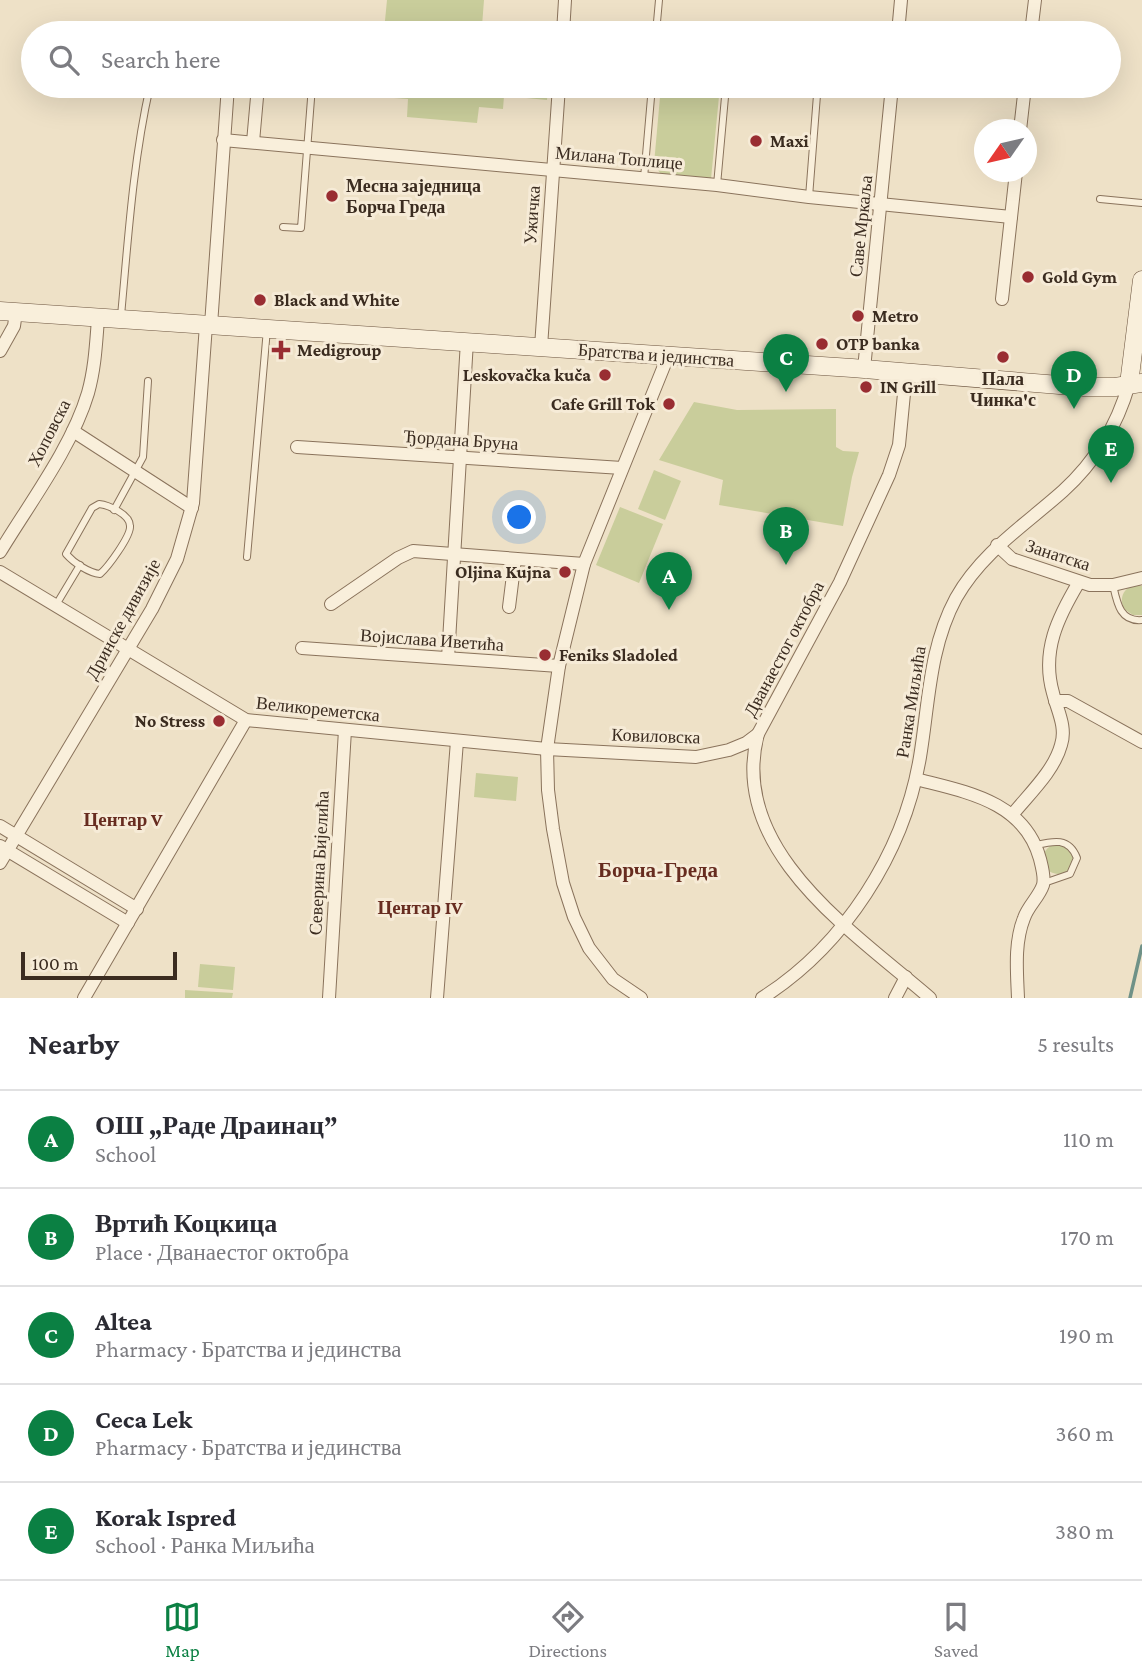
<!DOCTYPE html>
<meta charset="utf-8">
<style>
body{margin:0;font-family:"Crimson Pro",serif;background:#f7f7f7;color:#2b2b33}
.compass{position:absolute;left:974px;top:119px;width:63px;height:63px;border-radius:50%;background:#fff;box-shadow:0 7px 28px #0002;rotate:236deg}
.scale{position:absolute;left:21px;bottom:18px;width:156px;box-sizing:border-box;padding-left:7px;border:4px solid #3b2c20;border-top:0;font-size:19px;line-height:24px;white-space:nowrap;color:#3b2c20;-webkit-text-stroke:5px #f6ebd7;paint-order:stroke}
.you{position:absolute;left:520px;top:518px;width:24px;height:24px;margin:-18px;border:5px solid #fff;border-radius:50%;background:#1a73e8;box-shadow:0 0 0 10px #1a73e833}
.badge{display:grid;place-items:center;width:46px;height:46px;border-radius:50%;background:#0b8043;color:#fff;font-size:23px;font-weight:700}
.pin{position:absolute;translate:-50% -58px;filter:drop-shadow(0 2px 4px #0008)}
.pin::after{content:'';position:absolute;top:37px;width:24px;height:21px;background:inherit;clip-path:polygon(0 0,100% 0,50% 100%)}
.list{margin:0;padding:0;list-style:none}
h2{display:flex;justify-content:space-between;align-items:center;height:91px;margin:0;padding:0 28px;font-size:30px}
h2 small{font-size:23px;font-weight:400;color:#7c7c81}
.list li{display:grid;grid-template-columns:46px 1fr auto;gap:21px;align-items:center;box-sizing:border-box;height:98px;padding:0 28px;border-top:2px solid #e1e1e2}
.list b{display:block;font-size:26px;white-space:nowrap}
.list p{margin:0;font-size:23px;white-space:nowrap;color:#7c7c81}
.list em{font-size:23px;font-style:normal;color:#7c7c81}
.icon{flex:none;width:38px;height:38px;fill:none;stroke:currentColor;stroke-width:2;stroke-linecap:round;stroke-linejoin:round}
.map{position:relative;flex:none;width:1142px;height:998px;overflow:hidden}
.search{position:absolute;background:#fff;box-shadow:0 7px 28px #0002;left:21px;right:21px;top:21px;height:77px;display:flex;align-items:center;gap:18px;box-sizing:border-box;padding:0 24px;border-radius:38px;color:#7c7c81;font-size:26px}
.sheet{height:581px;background:#fff}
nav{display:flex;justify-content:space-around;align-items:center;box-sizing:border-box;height:98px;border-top:2px solid #e1e1e2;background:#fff;font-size:19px;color:#7c7c81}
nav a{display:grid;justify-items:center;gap:4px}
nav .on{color:#0b8043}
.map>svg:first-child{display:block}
</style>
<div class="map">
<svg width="1142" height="998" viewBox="0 0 1142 998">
<rect width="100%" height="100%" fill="#eee1c7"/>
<g fill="#c9cd9b">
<polygon points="387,0 484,0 482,26 499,28 498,33 329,33 329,27 384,31"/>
<polygon points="381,86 548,86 547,100 504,96 503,109 479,107 477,123 407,117 408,99 380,97"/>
<polygon points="661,86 720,86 711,179 662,176 654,164"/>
<polygon points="694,402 737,410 836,409 836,447 843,451 859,452 852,477 843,526 719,505 723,480 659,460"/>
<polygon points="654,470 681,481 665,520 638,509"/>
<polygon points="620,507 663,524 639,583 596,565"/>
<path d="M1135 585 1142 586V615H1133L1124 609C1119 598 1123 588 1135 585Z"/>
<polygon points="476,773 518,777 516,801 474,797"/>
<circle cx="1058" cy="859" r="15"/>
<polygon points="200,964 235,967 233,990 198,987"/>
<polygon points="185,990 233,993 232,998 185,998"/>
</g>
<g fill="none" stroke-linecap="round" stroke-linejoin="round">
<polyline stroke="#6f9187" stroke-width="3.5" points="1130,998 1142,946"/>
<defs>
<g id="lane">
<polyline points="299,28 317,30 316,33"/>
<polyline points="656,33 659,0"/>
<polyline points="644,178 652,86"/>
<polyline points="717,185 726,86"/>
<polyline points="809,197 817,95 811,86"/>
<polyline points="1100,199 1142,203"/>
<polyline points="283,227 301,228 312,86"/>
<path d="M121 316C128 240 133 161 150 86"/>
<path d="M99 504C108 505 130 514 130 526 131 536 108 567 100 574 89 573 74 563 66 554L92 508Z"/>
<polyline points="114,510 143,457 148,381"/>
<polyline points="247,557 267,329"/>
<path d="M1113 585C1117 603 1120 622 1142 620"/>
<polyline points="56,605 80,565"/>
<path d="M1036 845C1053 841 1069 837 1077 858L1070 874 1044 883"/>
</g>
<g id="street">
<polyline points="563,33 565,0"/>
<polyline points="898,33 901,0"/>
<polyline points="1031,33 1035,0"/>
<polyline points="1020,130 1025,86"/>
<polyline points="223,140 717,185 809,197 1011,217"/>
<polyline points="253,142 258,86"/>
<polyline points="1002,299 1016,172"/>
<polyline points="211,325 228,86"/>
<polyline points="541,347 559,86"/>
<polyline points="0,351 14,326 16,312"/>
<polyline points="864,369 892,86"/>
<path d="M906 373 899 445 889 475 840 582 758 734C727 850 855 933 930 998"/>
<polyline points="73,431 192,508"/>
<polyline points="297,447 622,468"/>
<polyline points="997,545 1012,559 1090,585 1113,585 1142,578"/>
<path d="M0 552C29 504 72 447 88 393 95 368 96 344 98 319"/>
<polyline points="0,572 246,720 547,749 696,757 729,750 746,743 758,734"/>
<polyline points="331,604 398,558 413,551 584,564"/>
<polyline points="509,607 515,559"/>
<polyline points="302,648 559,666"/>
<polyline points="448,658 467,341"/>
<polyline points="1055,701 1068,701 1142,742"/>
<path d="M916 779C966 792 1024 801 1040 859 1042 867 1045 877 1043 885 1039 897 1028 906 1024 918 1014 943 1017 972 1018 998"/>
<path d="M1012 815C1029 794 1054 771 1061 745 1067 727 1057 710 1053 693 1041 651 1058 617 1079 582"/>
<polyline points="0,826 137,909"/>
<polyline points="0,846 128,923"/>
<polyline points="0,863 152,609 177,559 193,503 206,325"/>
<polyline points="84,998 246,720"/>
<polyline points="329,998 345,730"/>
<polyline points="437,998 457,741"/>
<polyline points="641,998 613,979 589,948 574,917 563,883 553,829 548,790 547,749 559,666 584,564 668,356"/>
<path d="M762 998C844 946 904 853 920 757 929 703 929 648 956 598 982 552 1025 525 1063 491 1096 461 1117 426 1129 384"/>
<polyline points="895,998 906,977"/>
</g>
<g id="secondary">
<polyline points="0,311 852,368 1084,387 1115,387 1142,383"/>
<polyline points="1129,384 1142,280"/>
</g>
</defs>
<use href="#lane" stroke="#8a735c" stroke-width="8"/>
<use href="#street" stroke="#8a735c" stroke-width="14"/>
<use href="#secondary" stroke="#6c543f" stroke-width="19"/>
<use href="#lane" stroke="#f9efdb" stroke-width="6"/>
<use href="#street" stroke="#f9efdb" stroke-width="12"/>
<use href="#secondary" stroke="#f9efdb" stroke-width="18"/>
</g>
<g fill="#992d32" stroke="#f6ebd7" stroke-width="2.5">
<circle cx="756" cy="141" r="7"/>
<circle cx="332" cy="196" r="7"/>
<circle cx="1028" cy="277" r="7"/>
<circle cx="260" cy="300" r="7"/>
<circle cx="858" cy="316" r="7"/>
<circle cx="822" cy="344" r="7"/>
<path d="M277.5 339.5h7v7h7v7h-7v7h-7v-7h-7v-7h7z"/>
<circle cx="1003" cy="357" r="7"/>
<circle cx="605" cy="375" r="7"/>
<circle cx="866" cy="387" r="7"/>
<circle cx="669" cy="404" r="7"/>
<circle cx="565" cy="572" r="7"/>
<circle cx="545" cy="655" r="7"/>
<circle cx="219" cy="721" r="7"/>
</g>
<g text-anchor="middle" stroke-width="6" stroke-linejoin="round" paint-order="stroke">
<g font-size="18" font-weight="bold" fill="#3b2c20" stroke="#f6ebd7" text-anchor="start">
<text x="770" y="147">Maxi</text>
<text x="346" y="192">Месна заједница<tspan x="346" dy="21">Борча Греда</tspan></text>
<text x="1042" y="283">Gold Gym</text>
<text x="274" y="306">Black and White</text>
<text x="872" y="322">Metro</text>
<text x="836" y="350">OTP banka</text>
<text x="297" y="356">Medigroup</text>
<text x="591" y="381" text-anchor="end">Leskovačka kuča</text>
<text x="1003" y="385" text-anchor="middle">Пала<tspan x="1003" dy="21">Чинка'с</tspan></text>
<text x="880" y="393">IN Grill</text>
<text x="655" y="410" text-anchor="end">Cafe Grill Tok</text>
<text x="551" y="578" text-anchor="end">Oljina Kujna</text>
<text x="559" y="661">Feniks Sladoled</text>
<text x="205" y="727" text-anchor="end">No Stress</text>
</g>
<g font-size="18" fill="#3b2c20" stroke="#f6ebd7">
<text transform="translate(619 158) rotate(5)" y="6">Милана Топлице</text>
<text transform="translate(532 215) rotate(-86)" y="6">Ужичка</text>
<text transform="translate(861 226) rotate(-84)" y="6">Саве Мркаља</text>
<text transform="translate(656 355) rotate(4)" y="6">Братства и јединства</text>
<text transform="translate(49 433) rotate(-63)" y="6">Хоповска</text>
<text transform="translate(461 440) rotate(4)" y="6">Ђордана Бруна</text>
<text transform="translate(1058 555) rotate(18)" y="6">Занатска</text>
<text transform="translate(123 619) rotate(-61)" y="6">Дринске дивизије</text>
<text transform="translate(432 640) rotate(4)" y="6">Војислава Иветића</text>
<text transform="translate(784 649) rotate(-62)" y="6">Дванаестог октобра</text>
<text transform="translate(911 702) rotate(-81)" y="6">Ранка Миљића</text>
<text transform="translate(318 709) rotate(6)" y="6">Великореметска</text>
<text transform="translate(656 736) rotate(2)" y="6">Ковиловска</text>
<text transform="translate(319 863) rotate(-87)" y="6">Северина Бијелића</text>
</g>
<g font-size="19" font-weight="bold" fill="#672c20" stroke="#f6ebd7">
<text x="123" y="826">Центар V</text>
<text x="420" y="914">Центар IV</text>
</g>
<g font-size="21" font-weight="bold" fill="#672c20" stroke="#f6ebd7">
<text x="658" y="877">Борча-Греда</text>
</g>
</g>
</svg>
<svg class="compass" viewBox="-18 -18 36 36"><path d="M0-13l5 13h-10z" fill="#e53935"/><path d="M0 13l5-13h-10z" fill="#7c7c81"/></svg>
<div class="scale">100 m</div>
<div class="you"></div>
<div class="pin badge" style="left:669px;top:610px">A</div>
<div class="pin badge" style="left:786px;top:565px">B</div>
<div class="pin badge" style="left:786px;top:392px">C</div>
<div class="pin badge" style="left:1074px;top:409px">D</div>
<div class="pin badge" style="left:1111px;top:483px">E</div>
<div class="search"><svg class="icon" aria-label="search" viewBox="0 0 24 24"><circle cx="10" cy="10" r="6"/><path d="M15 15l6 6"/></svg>Search here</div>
</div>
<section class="sheet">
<h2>Nearby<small>5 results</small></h2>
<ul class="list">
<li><span class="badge">A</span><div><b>ОШ „Раде Драинац”</b><p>School</p></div><em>110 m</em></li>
<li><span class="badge">B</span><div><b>Вртић Коцкица</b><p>Place · Дванаестог октобра</p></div><em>170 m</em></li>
<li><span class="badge">C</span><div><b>Altea</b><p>Pharmacy · Братства и јединства</p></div><em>190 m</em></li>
<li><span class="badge">D</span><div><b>Ceca Lek</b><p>Pharmacy · Братства и јединства</p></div><em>360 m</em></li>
<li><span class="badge">E</span><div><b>Korak Ispred</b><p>School · Ранка Миљића</p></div><em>380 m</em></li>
</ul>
</section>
<nav>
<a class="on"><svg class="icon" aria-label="map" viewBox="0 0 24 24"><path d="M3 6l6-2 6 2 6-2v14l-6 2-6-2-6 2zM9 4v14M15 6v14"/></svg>Map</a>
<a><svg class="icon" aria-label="directions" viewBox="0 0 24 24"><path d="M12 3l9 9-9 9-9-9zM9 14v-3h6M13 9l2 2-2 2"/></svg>Directions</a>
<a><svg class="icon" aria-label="saved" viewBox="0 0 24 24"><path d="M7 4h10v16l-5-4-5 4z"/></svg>Saved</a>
</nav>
